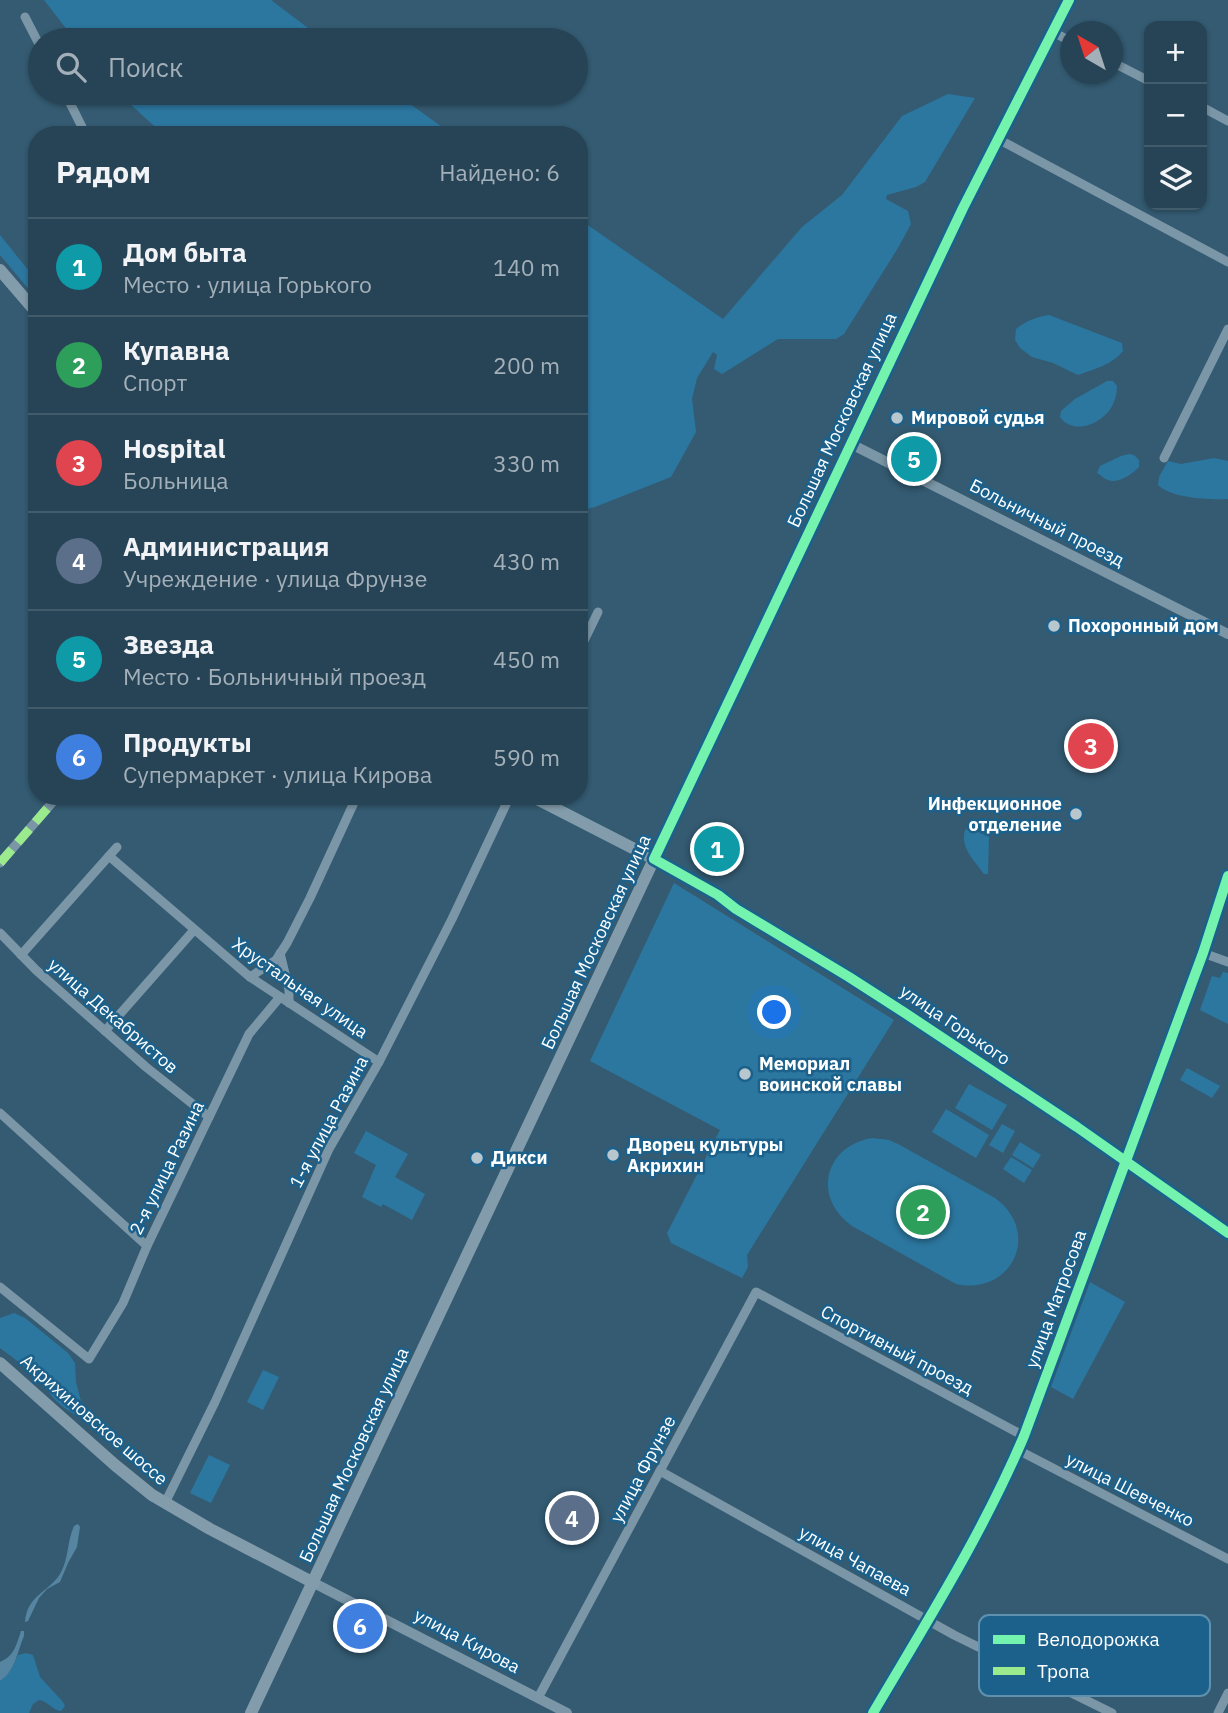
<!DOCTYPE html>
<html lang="ru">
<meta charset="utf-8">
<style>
body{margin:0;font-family:"IBM Plex Sans",sans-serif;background:#334e60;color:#f1f3f6}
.controls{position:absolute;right:21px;top:21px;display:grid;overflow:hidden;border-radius:14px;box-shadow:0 2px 5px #0004}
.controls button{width:63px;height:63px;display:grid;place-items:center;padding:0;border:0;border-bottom:2px solid #435c6c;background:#274456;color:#f1f3f6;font:35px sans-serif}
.compass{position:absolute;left:1060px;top:21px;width:63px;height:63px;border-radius:50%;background:#274456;box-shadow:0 2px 5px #0004;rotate:321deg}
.you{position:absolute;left:775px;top:1013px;width:24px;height:24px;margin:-18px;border:5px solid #fff;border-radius:50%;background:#1a73e8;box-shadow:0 0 0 10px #1a73e833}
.badge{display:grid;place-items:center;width:46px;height:46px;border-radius:50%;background:#e797bd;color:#fff;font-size:23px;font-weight:700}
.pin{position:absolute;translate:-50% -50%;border:4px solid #fff;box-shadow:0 2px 7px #0006}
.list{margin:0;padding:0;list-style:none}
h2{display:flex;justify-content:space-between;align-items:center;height:91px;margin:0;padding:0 28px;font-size:30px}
h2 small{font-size:23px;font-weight:400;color:#a4b0b9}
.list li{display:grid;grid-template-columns:46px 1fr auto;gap:21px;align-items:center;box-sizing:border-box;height:98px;padding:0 28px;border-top:2px solid #435c6c}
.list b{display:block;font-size:26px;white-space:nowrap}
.list p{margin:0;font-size:23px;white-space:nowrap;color:#a4b0b9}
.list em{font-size:23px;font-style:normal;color:#a4b0b9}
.icon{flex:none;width:38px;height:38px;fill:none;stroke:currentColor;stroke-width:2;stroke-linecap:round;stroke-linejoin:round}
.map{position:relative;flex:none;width:1228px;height:1713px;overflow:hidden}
.search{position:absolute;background:#274456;box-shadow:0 2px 5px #0004;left:28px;top:28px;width:560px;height:77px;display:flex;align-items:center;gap:18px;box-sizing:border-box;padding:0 24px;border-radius:38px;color:#a4b0b9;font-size:26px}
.panel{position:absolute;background:#274456;box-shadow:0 2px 5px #0004;left:28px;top:126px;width:560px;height:679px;border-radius:28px}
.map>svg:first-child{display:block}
</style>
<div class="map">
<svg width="1228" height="1713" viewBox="0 0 1228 1713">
<rect width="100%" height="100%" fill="#345b72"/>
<g fill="#2c77a0">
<polygon points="44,0 271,0 324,40 75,40"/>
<polygon points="118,93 395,93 453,135 164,135"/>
<polygon points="948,94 975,98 925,182 916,187 887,195 886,199 908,211 911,224 898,248 844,334 836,339 778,339 722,374 714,369 717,355 713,352 697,378 692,399 696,432 671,477 595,507 579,511 579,219 723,319 802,227 842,195 902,116"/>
<polygon points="0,235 37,281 37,299 0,255"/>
<path d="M1049 315 1122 343 1123 351C1112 365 1094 369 1078 375L1053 363 1032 357 1020 348 1015 340 1016 329C1026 321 1036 317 1049 315Z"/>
<path d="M1107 381H1113L1117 386C1117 395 1114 405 1108 412 1096 426 1072 434 1060 417L1061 411 1075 399Z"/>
<path d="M1129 454 1134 455 1139 460V467C1132 474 1119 484 1108 480 1104 479 1101 475 1097 473L1100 466 1121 456Z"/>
<path d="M1214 458 1228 461V499C1209 500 1171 498 1158 485L1159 477 1168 461 1181 464Z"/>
<path d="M969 828 989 837 988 874H984C974 860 960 848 965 830Z"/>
<polygon points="674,883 894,1020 747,1255 748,1267 742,1278 671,1243 667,1233 720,1130 590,1061"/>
<polygon points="1223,972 1228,973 1228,1024 1200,1010 1212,976 1220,978"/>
<polygon points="1187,1068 1220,1086 1212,1098 1180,1080"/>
<polygon points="969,1084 1007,1105 992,1130 955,1108"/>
<polygon points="946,1109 989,1135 976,1158 932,1132"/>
<polygon points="1002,1124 1015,1131 1003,1153 989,1145"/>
<polygon points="366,1131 408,1154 395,1177 425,1194 412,1220 383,1204 381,1207 362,1197 376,1165 354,1153"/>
<path d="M872 1138 889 1140 898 1144 995 1198C1042 1232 1012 1296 956 1284L852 1226C812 1198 824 1146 872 1138Z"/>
<polygon points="1020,1142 1041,1155 1033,1168 1012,1155"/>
<polygon points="1011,1157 1032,1170 1024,1183 1003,1169"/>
<polygon points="1090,1282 1125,1302 1073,1399 1051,1387"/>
<path d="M14 1313 25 1318 68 1353 75 1363 76 1382 83 1409 78 1416C68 1411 58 1404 51 1395 47 1390 45 1385 40 1381 28 1369 14 1358 0 1348V1318Z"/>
<polygon points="263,1370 279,1377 263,1410 247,1402"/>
<polygon points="209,1455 230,1465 211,1503 190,1493"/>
<path d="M26 1653 33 1655 40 1677 63 1702 65 1706 61 1711C52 1710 48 1701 39 1700L33 1704 29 1713H0V1681L11 1670 18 1655Z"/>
</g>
<g fill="#5685a2">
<path d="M78 1524 80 1527 77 1547 68 1563 60 1582 47 1589 39 1598 28 1621 25 1622C27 1595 49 1592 60 1574 69 1559 67 1541 74 1526Z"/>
<path d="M21 1631H24V1636C17 1652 16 1670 0 1681V1662C14 1656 16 1646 21 1631Z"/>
</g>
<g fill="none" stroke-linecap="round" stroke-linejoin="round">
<g stroke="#7b96a6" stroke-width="9">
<polyline points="25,17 40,46"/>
<polyline points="1051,31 1070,41"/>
<polyline points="1112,62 1149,81"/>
<polyline points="65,93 86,135"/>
<polyline points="1202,107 1228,121"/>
<polyline points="998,139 1228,262"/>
<polyline points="851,444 963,208 1069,0"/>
<polyline points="1164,458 1228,329"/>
<polyline points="579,651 598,612"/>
<polyline points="109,856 250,977 379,1062"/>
<polyline points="0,863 58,796"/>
<polyline points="0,933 36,970 146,1067 209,1117"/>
<polyline points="280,953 289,990 289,1003"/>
<polyline points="1203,953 1228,962"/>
<polyline points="21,955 117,847"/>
<polyline points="250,977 276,960 287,943 310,898 357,796"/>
<polyline points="105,1031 194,930"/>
<polyline points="0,1113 147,1246"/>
<polyline points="0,1287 89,1359 123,1303 147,1246 249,1034 280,997"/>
<polyline points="1018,1450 1228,1559"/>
<polyline points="660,1471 954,1635 1112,1713"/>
<polyline points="165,1503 215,1402 329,1149 379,1062 452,919 510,796"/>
<polyline points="538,1698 756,1292 1024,1436"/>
<polyline points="1218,1713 1228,1693"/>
</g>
<g stroke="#7b96a6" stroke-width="10">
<polyline points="1228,634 851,444 654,859 718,895 736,909 849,977 905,1013 1077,1127 1228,1233"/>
<polyline points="314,1583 567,1713"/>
<path d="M873 1713C926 1623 983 1533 1024 1436L1203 953 1228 876"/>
</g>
<g stroke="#839cab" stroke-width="12">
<polyline points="0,270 37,313"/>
<polyline points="0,1363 115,1465 152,1495 210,1529 314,1583"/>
<polyline points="251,1713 654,859 531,796"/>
</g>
<polyline stroke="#9bea8d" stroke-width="9" stroke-dasharray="18 9" stroke-linecap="butt" points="0,863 58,796"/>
<defs>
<g id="cycleway">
<polyline points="1069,0 963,208 654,859 718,895 736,909 849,977 905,1013 1077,1127 1228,1233"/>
<path d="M873 1713C926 1623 983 1533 1024 1436L1203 953 1228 876"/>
</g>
</defs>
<use href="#cycleway" stroke="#1b618b" stroke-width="15"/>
<use href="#cycleway" stroke="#73f3ae" stroke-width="10"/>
</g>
<g fill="#b8c6ce" stroke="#1b618b" stroke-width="2.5">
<circle cx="897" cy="418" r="7"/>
<circle cx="1054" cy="626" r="7"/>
<circle cx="1076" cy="814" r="7"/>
<circle cx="745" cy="1074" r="7"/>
<circle cx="613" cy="1155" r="7"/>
<circle cx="477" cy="1158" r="7"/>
</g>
<g text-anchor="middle" stroke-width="5" stroke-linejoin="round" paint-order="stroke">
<g font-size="18" font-weight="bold" fill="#fff" stroke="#1b618b" text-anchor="start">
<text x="911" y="424">Мировой судья</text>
<text x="1068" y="632">Похоронный дом</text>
<text x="1062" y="810" text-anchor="end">Инфекционное<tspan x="1062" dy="21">отделение</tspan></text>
<text x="759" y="1070">Мемориал<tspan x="759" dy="21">воинской славы</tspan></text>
<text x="627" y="1151">Дворец культуры<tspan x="627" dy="21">Акрихин</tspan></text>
<text x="491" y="1164">Дикси</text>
</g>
<g font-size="18" fill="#fff" stroke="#1b618b">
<text transform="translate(842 420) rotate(-65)" y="6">Большая Московская улица</text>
<text transform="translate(1047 523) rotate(27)" y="6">Больничный проезд</text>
<text transform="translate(596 942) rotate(-65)" y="6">Большая Московская улица</text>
<text transform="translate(300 988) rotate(35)" y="6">Хрустальная улица</text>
<text transform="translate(113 1016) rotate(41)" y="6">улица Декабристов</text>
<text transform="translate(955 1025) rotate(34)" y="6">улица Горького</text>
<text transform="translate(329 1122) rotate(-62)" y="6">1-я улица Разина</text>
<text transform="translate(167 1168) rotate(-64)" y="6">2-я улица Разина</text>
<text transform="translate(1056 1299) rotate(-70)" y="6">улица Матросова</text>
<text transform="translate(897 1350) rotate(28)" y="6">Спортивный проезд</text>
<text transform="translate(94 1420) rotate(41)" y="6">Акрихиновское шоссе</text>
<text transform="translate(354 1455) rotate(-65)" y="6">Большая Московская улица</text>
<text transform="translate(643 1469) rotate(-62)" y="6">улица Фрунзе</text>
<text transform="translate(1130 1490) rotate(27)" y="6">улица Шевченко</text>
<text transform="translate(855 1561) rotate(29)" y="6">улица Чапаева</text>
<text transform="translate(467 1641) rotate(28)" y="6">улица Кирова</text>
</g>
</g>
<rect x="979" y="1615" width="231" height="81" rx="10" fill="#1b618b" stroke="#5f90ae" stroke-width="2"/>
<rect x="993" y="1635" width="32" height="9" fill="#73f3ae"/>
<rect x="993" y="1667" width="32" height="8" fill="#9bea8d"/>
<g font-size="19" fill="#fff">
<text x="1037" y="1646">Велодорожка</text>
<text x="1037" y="1678">Тропа</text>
</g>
</svg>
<div class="controls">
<button>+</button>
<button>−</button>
<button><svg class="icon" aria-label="layers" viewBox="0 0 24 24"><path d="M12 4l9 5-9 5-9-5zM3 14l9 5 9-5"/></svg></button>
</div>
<svg class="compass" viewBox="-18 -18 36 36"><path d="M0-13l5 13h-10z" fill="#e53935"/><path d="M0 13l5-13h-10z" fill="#a4b0b9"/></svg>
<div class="you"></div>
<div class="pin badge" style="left:717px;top:849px;background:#0f9aa8">1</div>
<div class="pin badge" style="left:923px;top:1212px;background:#2e9e5b">2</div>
<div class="pin badge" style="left:1091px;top:746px;background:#e0444e">3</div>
<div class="pin badge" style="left:572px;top:1518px;background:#5c6f8a">4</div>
<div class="pin badge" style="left:914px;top:459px;background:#0f9aa8">5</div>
<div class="pin badge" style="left:360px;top:1626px;background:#3f7fe0">6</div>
<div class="search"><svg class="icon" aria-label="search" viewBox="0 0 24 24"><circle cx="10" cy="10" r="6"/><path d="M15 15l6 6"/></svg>Поиск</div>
<section class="panel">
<h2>Рядом<small>Найдено: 6</small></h2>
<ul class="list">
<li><span class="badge" style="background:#0f9aa8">1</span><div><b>Дом быта</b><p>Место · улица Горького</p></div><em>140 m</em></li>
<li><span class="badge" style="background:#2e9e5b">2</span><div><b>Купавна</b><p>Спорт</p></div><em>200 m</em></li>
<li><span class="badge" style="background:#e0444e">3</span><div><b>Hospital</b><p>Больница</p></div><em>330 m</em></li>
<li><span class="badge" style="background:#5c6f8a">4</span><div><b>Администрация</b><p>Учреждение · улица Фрунзе</p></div><em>430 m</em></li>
<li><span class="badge" style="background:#0f9aa8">5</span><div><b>Звезда</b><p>Место · Больничный проезд</p></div><em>450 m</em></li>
<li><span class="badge" style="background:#3f7fe0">6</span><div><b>Продукты</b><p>Супермаркет · улица Кирова</p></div><em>590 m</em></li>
</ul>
</section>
</div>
